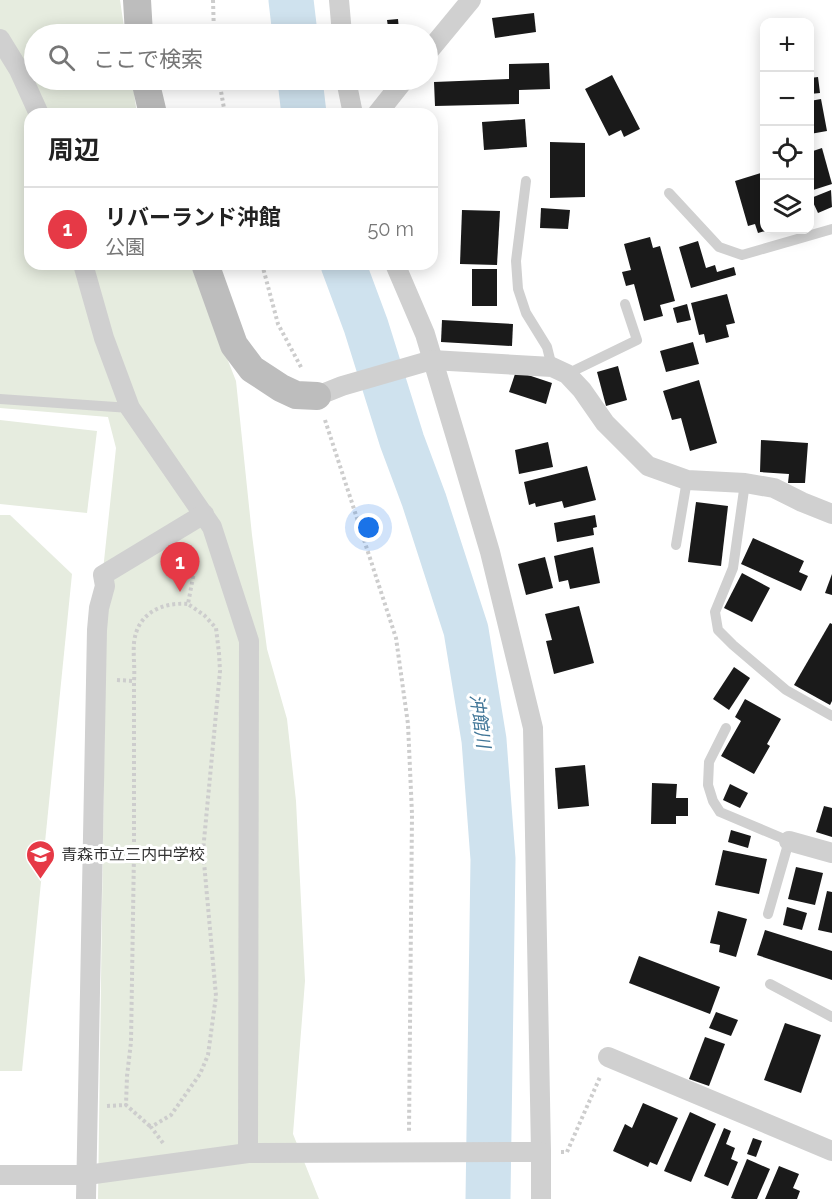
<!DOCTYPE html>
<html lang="ja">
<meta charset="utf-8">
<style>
body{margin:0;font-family:Raleway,"Noto Sans JP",sans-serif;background:#f6f6f6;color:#222}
.controls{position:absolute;right:18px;top:18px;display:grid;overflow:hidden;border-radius:12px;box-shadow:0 3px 15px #0003}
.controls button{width:54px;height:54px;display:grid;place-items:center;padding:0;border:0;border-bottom:2px solid #e0e0e0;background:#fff;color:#222;font:30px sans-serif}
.you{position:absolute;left:369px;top:528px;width:21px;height:21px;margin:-15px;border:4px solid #fff;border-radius:50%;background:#1a73e8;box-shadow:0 0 0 9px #1a73e833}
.badge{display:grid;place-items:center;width:39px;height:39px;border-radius:50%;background:#e63946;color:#fff;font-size:20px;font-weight:700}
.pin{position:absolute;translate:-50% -50px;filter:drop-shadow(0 2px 3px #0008)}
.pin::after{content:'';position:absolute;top:32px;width:21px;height:18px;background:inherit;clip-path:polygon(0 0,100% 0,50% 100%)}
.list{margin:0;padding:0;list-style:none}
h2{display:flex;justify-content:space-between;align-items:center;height:78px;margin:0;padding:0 24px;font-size:26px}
h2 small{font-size:20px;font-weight:400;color:#767676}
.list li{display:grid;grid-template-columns:39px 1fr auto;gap:18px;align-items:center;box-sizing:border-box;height:84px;padding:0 24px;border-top:2px solid #e0e0e0}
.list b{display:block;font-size:22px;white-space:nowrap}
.list p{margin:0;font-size:20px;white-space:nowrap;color:#767676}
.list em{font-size:20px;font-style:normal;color:#767676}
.icon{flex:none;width:33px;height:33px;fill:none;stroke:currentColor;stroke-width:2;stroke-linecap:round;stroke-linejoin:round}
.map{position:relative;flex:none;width:832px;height:1199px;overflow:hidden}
.search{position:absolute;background:#fff;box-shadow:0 3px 15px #0003;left:24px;top:24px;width:414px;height:66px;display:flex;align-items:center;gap:15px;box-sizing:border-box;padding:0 21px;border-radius:33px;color:#767676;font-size:22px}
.panel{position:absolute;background:#fff;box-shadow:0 3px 15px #0003;left:24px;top:108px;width:414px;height:162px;border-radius:18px}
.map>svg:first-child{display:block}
</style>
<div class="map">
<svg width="832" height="1199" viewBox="0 0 832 1199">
<rect width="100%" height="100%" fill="#fff"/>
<g fill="#e6ecdf">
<polygon points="0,0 120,0 125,34 34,34 34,80 132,80 137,114 30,114 30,264 190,264 236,381 252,535 267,649 287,719 296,801 305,981 293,1134 319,1199 98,1199 106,620 99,608 116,448 108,417 0,408"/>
<polygon points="0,420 97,431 87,513 0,504"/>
<polygon points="0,515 10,515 72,574 22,1071 0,1071"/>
</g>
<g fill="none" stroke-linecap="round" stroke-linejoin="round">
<g stroke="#cfe2ee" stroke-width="45">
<polyline points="291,0 295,34"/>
<polyline points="300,80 304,114"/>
<polyline points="343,264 366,326 402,441 424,500 466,630 484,740 493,859 488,1199"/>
</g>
</g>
<g fill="#1a1a1a">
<polygon points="534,13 536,32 495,38 492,18"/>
<polygon points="398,19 399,30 409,29 410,34 389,34 387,20"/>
<polygon points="549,63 550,89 519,90 519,104 435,106 434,82 509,79 509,64"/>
<polygon points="612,75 640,129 624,137 621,130 609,136 585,89"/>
<polygon points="818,77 820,93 810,94 810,78"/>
<polygon points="821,99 827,131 810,134 810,101"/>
<polygon points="525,119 527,147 484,150 482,122"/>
<polygon points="550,142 585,143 585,197 550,198"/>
<polygon points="822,148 832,184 810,191 810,152"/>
<polygon points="764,172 764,230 769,230 758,233 755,224 748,226 735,181"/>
<polygon points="831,190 832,207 818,213 811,198"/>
<polygon points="541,208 570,210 568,229 540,228"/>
<polygon points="462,210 500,211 497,265 460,264"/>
<polygon points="650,237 653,248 660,246 675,301 660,305 663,316 644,321 634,284 626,286 622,272 631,270 624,244"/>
<polygon points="698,241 706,268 715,265 717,272 734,267 736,275 691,288 679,247"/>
<rect x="472" y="269" width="25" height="37"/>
<polygon points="727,294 735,323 726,325 729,337 706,343 704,334 699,335 691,303"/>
<polygon points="687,304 691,320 677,323 673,308"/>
<polygon points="442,320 513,324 512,346 441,342"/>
<polygon points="693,342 699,364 666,372 660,351"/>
<polygon points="618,366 627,400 606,406 597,372"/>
<polygon points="516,371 552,383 546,404 509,392"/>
<polygon points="699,380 717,443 690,451 681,418 672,420 663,391"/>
<polygon points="761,440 808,443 805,483 788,483 789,474 760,472"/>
<polygon points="548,442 553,467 519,474 515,450"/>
<polygon points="587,466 596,500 564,508 562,501 536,507 535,503 529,505 524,482"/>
<polygon points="696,502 728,506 721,566 688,562"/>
<polygon points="595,515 597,527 593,528 594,535 557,542 554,523"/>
<polygon points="753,538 804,561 799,572 808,576 801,591 741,564"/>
<polygon points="593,547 600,583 570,589 568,580 559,582 554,556"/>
<polygon points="545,557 553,588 526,595 518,564"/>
<polygon points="742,573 770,588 752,622 724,608"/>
<polygon points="832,574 832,595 825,593"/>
<polygon points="579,606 594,663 554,674 546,641 552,640 545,614"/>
<polygon points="830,623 832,624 832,701 830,705 794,685"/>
<polygon points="734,667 750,678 729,710 713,699"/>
<polygon points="745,699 781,719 767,744 770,746 754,774 721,756 741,721 735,717"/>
<polygon points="585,765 589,806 558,809 555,768"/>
<polygon points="652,783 677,784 676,798 688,798 688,816 676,816 676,824 651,824"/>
<polygon points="730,784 748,793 740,808 723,800"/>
<polygon points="824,806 832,808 832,837 816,832"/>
<polygon points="731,830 751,836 748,848 728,842"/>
<polygon points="723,850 767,859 759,894 715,885"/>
<polygon points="796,867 823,873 815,905 788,899"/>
<polygon points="827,891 832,892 832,933 818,930"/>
<polygon points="787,907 807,913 802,930 783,925"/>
<polygon points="718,911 747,919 736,957 719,952 720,945 710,943"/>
<polygon points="765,930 832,951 832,980 757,955"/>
<polygon points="639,956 720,987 710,1014 629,983"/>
<polygon points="716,1012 738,1020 731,1036 709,1028"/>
<polygon points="785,1023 821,1035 801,1093 764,1080"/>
<polygon points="705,1037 725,1044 709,1086 689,1079"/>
<polygon points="643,1103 678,1118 657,1165 650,1162 648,1167 613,1151 625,1124 632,1128"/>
<polygon points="690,1112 716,1124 691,1182 664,1171"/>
<polygon points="724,1128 731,1131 726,1144 735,1148 731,1159 738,1162 728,1186 704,1176"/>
<polygon points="753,1138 762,1141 756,1157 747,1154"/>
<polygon points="747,1159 770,1169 757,1199 735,1199 731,1198"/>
<polygon points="779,1166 799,1174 793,1188 800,1191 797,1199 765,1199"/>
</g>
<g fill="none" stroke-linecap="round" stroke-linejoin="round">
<g stroke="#cdcdcd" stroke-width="4" stroke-dasharray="3 3" stroke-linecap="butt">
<polyline points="213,0 214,34"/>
<polyline points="219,80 225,114"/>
<polyline points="262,264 278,324 302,369"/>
<polyline points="325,420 396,638 408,724 412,814 409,1132"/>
<path d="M117 680 134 681C135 668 133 655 134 643 137 613 162 602 188 604"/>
<polyline points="114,851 134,852 134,681"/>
<polyline points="107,1106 126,1105 151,1127 126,1105 127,1076 131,1042 134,852"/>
<polyline points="163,1143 151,1127 171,1115 200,1074 208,1055 216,996 203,851 220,671 219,653 216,628 204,615 188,604 197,556"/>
<polyline points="561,1152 567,1152 600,1077"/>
</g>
<g stroke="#d0d0d0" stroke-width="10">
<polyline points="526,181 516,261 518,289 526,313 547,347 552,367"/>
<polyline points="669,193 719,247 742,255 832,229"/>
<polyline points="567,374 637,340 625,304"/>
<polyline points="0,399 130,408"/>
<polyline points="745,483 733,568 715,612 718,630 733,645 786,690 832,716"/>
<polyline points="676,545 687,480"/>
<polyline points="726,728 709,762 708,785 713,801 720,812 789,841 768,914"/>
<polyline points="770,984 832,1017"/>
</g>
<g stroke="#d0d0d0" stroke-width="20">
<polyline points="339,0 342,34"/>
<polyline points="0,39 19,70 39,114"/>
<polyline points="428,52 471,0"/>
<polyline points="346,80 353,114"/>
<polyline points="377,114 404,80"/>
<polyline points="83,264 104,338 130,408 212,527 249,641 248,1153"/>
<polyline points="395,264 425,334 458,444 490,552 533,728 541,1152 541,1199"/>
<polyline points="317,396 342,386 432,360 552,367 567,374 582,390 605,423 648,466 687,480 745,483 774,488 802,502 832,514"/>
<polyline points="789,841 832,853"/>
<polyline points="608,1057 832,1151"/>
<polyline points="0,1175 87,1175 248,1153 541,1152"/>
<polyline points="86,1199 97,630 99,608 105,586 103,575 204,514"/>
</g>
<g stroke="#bdbdbd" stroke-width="28">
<polyline points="137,0 139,34"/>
<polyline points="145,80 153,114"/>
<polyline points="205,264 234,345 252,369 281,388 296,395 317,396"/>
</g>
</g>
<defs>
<symbol id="school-pin" viewBox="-11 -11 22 30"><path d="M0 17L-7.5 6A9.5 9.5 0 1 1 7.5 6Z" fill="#e63946" stroke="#fff"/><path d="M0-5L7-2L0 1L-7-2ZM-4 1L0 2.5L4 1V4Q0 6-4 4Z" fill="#fff"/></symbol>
</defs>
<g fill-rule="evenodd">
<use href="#school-pin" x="24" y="838" width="33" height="45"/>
</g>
<g text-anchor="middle" stroke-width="6" stroke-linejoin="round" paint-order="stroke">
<g font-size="16" fill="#333" stroke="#fff" text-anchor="start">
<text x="61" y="860">青森市立三内中学校</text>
</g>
<g font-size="18" font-style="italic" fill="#3f7597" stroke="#fff">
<text transform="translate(480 721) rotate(82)" y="6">沖館川</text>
</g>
</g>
</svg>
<div class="controls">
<button>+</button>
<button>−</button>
<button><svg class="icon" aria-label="locate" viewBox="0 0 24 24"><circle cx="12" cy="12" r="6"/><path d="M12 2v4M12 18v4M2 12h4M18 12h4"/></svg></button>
<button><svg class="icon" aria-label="layers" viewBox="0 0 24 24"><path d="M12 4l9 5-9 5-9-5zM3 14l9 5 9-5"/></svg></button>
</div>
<div class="you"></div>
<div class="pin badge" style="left:180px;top:592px">1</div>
<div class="search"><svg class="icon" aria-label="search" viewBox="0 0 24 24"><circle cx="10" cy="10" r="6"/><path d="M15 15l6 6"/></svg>ここで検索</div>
<section class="panel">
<h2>周辺<small></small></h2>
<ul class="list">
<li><span class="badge">1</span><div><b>リバーランド沖館</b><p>公園</p></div><em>50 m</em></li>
</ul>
</section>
</div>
